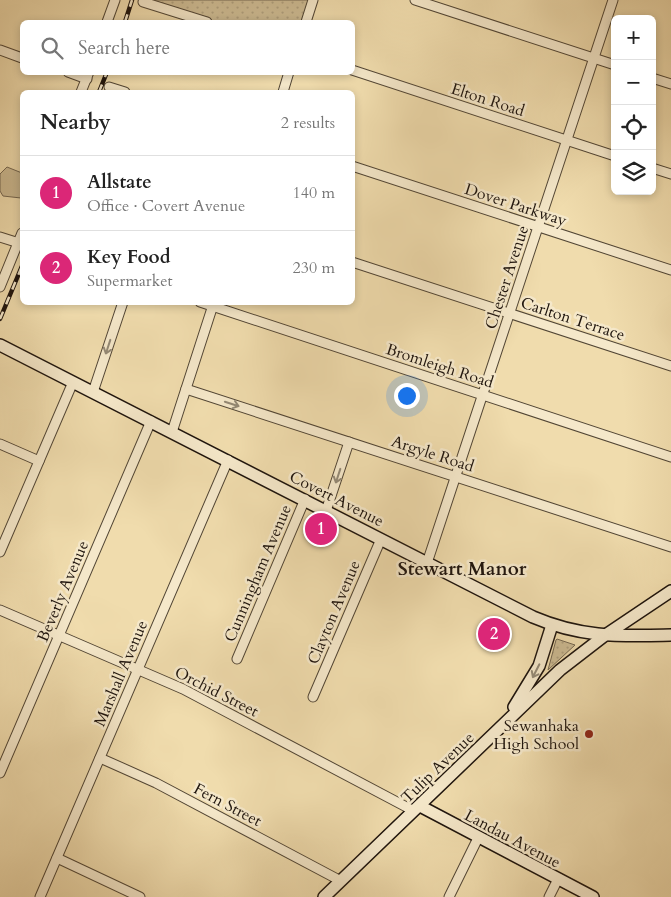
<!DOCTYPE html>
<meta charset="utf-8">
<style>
body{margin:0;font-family:Cardo,serif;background:#f2f2f2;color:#222}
.controls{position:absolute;right:15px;top:15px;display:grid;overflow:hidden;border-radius:8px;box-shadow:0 2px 8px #0003}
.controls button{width:45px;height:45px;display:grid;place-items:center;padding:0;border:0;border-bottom:1px solid #e0e0e0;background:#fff;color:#222;font:25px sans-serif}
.you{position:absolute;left:406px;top:395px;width:18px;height:18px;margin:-12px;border:4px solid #fff;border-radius:50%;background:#1a73e8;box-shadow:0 0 0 8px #1a73e833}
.badge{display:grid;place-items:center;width:32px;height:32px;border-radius:50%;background:#db2777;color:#fff;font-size:16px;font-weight:700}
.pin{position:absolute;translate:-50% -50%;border:2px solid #fff;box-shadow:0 1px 5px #0006}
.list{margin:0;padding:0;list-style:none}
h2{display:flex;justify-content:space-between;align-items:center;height:65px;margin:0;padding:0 20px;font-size:21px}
h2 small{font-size:16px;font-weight:400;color:#767676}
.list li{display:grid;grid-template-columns:32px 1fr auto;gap:15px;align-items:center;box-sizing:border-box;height:75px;padding:0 20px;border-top:1px solid #e0e0e0}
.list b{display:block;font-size:19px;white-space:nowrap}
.list p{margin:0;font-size:16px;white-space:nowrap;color:#767676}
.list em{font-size:16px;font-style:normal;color:#767676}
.icon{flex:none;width:28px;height:28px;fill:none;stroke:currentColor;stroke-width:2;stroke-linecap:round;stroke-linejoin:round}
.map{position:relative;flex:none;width:671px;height:897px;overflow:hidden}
.search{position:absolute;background:#fff;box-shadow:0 2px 8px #0003;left:20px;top:20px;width:335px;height:55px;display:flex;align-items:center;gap:12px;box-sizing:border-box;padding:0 18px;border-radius:8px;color:#767676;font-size:19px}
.panel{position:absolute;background:#fff;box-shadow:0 2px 8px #0003;left:20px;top:90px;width:335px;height:215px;border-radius:8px}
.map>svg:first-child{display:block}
</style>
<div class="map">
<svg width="671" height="897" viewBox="0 0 671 897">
<defs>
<pattern id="grass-dots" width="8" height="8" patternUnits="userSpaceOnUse" patternTransform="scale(1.25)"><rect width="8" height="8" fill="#ccba92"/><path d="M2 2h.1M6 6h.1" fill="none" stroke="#af9f7d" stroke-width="1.8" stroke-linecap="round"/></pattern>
</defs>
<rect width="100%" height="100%" fill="#f0dcad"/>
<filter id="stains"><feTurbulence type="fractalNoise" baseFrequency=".004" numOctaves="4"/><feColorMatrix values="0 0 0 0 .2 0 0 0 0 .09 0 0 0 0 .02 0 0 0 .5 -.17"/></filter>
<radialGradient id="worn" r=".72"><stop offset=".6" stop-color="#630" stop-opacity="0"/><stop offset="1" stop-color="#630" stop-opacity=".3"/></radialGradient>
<g fill="url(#grass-dots)" stroke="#756750">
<polygon points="146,0 310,0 303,22 214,22"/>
<polygon points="557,639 575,645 548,670 556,640"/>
</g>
<polygon fill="#ccba92" stroke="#756750" points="7,167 22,173 21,198 3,196 0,191 0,174"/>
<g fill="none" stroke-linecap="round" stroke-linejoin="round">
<defs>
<g id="street">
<polyline points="415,0 615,65"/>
<polyline points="143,2 207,22"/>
<polyline points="107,22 115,0"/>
<polyline points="306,22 313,0"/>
<polyline points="0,50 22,58"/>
<polyline points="352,70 615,156"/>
<polyline points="68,72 87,79"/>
<polyline points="652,78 671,84"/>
<polyline points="109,87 125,92"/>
<polyline points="81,92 89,72"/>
<polyline points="283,92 289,72"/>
<polyline points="352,166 671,270"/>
<polyline points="652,168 671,174"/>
<polyline points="0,237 19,243"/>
<polyline points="352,262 671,366"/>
<polyline points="0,287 22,233"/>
<polyline points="200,302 671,457"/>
<polyline points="186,389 671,547"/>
<polyline points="93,392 123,302"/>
<polyline points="172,432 214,302"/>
<polyline points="0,444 39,461"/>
<polyline points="326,511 349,442"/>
<polyline points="0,552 73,382"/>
<polyline points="427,563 613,0"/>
<polyline points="0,610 183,689 414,811"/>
<polyline points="237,659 305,499"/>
<polyline points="313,697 381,539"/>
<polyline points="100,758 156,783 341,881"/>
<polyline points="0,773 151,421"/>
<polyline points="57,858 140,897"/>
<polyline points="40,897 228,460"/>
<polyline points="449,897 478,838"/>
<polyline points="549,897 558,879"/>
</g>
<g id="secondary">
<path d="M0 345 533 617C582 638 620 636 671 635"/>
<polyline points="514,707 539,666 552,625"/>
<polyline points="420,806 593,897"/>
<polyline points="324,897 560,670 604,636 671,591"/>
</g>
</defs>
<use href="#street" stroke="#524635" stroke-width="11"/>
<use href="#secondary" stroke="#1e140d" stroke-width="14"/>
<use href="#street" stroke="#f5e8ca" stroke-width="9"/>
<use href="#secondary" stroke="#f5e8ca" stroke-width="11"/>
<defs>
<g id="rail">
<polyline points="125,22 132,0"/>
<polyline points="99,92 107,72"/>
<polyline points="0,319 22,266"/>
</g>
</defs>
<use href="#rail" stroke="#1e140d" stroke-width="4.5"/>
<use href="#rail" stroke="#f5e8ca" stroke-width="2.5" stroke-dasharray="8" stroke-linecap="butt"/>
</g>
<defs><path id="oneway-shaft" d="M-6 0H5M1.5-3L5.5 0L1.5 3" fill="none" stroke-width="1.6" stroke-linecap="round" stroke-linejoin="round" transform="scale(1.25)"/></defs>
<g stroke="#948975">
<use href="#oneway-shaft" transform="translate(108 347) rotate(108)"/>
<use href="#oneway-shaft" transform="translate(232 404) rotate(18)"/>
<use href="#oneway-shaft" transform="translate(338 476) rotate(108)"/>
<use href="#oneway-shaft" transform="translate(536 671) rotate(117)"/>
</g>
<circle fill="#8f2418" stroke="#f5e8ca" stroke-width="2" cx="589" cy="734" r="5"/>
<g text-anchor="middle" stroke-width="5" stroke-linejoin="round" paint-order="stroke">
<g font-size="16" fill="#1e140d" stroke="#f5e8ca">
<text transform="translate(488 99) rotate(18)" y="6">Elton Road</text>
<text transform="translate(516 204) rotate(18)" y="6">Dover Parkway</text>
<text transform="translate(506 277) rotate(-72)" y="6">Chester Avenue</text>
<text transform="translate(573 318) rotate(18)" y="6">Carlton Terrace</text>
<text transform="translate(440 365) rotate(18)" y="6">Bromleigh Road</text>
<text transform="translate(433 453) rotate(18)" y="6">Argyle Road</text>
<text transform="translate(337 498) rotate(27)" y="6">Covert Avenue</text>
<text transform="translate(257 573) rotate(-67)" y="6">Cunningham Avenue</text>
<text transform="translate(62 591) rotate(-67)" y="6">Beverly Avenue</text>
<text transform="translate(333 612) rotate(-67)" y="6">Clayton Avenue</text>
<text transform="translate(120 673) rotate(-67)" y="6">Marshall Avenue</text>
<text transform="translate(217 691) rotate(27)" y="6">Orchid Street</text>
<text transform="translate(437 767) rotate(-44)" y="6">Tulip Avenue</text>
<text transform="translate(228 804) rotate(28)" y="6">Fern Street</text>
<text transform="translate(513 838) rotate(28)" y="6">Landau Avenue</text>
</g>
<g font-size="16" fill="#1e140d" stroke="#f5e8ca" text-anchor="end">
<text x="579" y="731">Sewanhaka<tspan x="579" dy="18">High School</tspan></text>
</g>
<g font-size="19" font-weight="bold" fill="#1e140d" stroke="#f5e8ca">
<text x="462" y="575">Stewart Manor</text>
</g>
</g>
<rect width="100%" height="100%" filter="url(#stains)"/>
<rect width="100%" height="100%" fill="url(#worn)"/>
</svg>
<div class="controls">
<button>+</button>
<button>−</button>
<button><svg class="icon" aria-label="locate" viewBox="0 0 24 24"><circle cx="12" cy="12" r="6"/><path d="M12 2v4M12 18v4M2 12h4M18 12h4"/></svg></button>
<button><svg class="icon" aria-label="layers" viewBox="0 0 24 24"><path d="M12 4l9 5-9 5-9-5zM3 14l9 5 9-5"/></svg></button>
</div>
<div class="you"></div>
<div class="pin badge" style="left:321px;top:529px">1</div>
<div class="pin badge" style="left:494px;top:634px">2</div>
<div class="search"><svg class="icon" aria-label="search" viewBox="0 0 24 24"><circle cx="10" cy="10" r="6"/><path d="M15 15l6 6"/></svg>Search here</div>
<section class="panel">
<h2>Nearby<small>2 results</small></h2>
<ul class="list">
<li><span class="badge">1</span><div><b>Allstate</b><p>Office · Covert Avenue</p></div><em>140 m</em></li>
<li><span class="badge">2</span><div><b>Key Food</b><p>Supermarket</p></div><em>230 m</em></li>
</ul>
</section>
</div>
